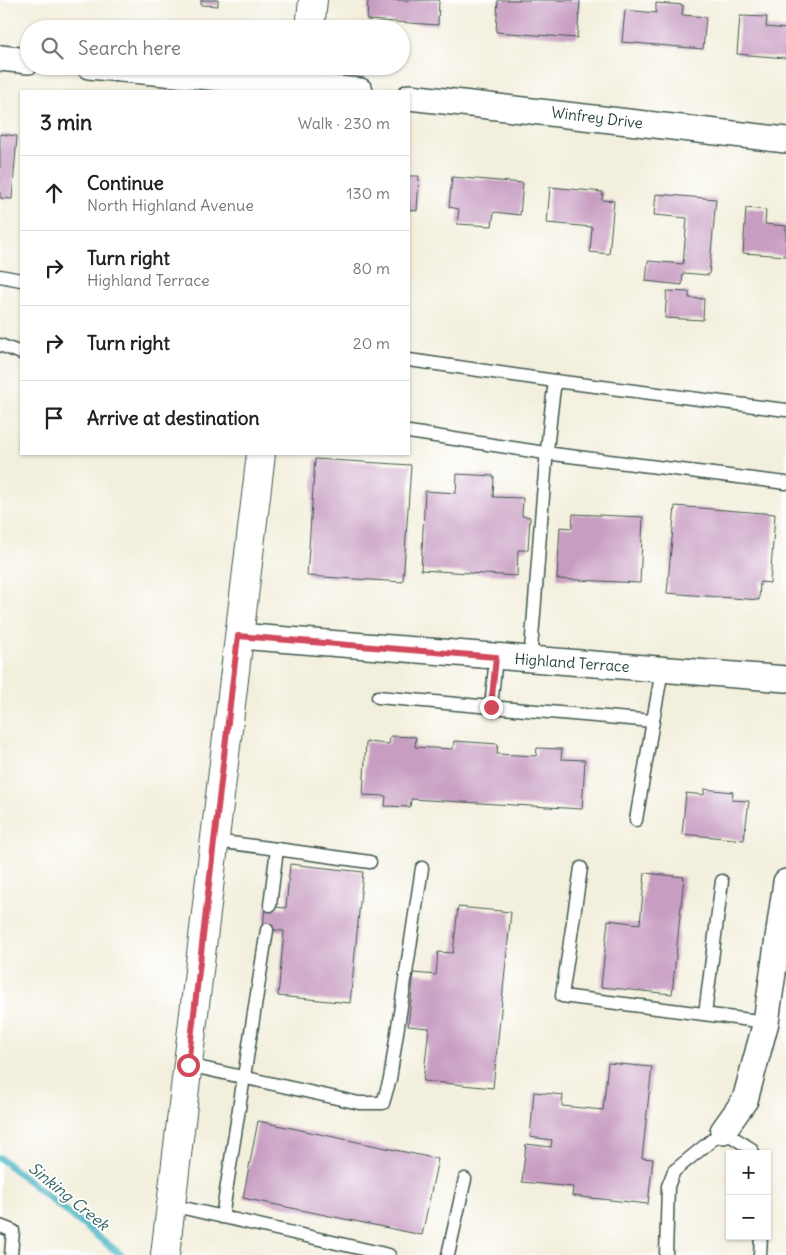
<!DOCTYPE html>
<meta charset="utf-8">
<style>
body{margin:0;font-family:Delius,sans-serif;background:#f2f2f2;color:#222}
.controls{position:absolute;right:15px;bottom:15px;display:grid;overflow:hidden;border-radius:0px;box-shadow:0 1px 4px #0004}
.controls button{width:45px;height:45px;display:grid;place-items:center;padding:0;border:0;border-bottom:1px solid #e0e0e0;background:#fff;color:#222;font:25px sans-serif}
.stop{position:absolute;width:15px;height:15px;margin:-11px;border:4px solid #d1495b;border-radius:50%;background:#fff}
.stop.end{background:#d1495b;border-color:#fff;box-shadow:0 1px 5px #0008}
.list{margin:0;padding:0;list-style:none}
h2{display:flex;justify-content:space-between;align-items:center;height:65px;margin:0;padding:0 20px;font-size:21px}
h2 small{font-size:16px;font-weight:400;color:#767676}
.list li{display:grid;grid-template-columns:32px 1fr auto;gap:15px;align-items:center;box-sizing:border-box;height:75px;padding:0 20px;border-top:1px solid #e0e0e0}
.list b{display:block;font-size:19px;white-space:nowrap}
.list p{margin:0;font-size:16px;white-space:nowrap;color:#767676}
.list em{font-size:16px;font-style:normal;color:#767676}
.icon{flex:none;width:28px;height:28px;fill:none;stroke:currentColor;stroke-width:2;stroke-linecap:round;stroke-linejoin:round}
.map{position:relative;flex:none;width:786px;height:1255px;overflow:hidden}
.search{position:absolute;background:#fff;box-shadow:0 1px 4px #0004;left:20px;top:20px;width:390px;height:55px;display:flex;align-items:center;gap:12px;box-sizing:border-box;padding:0 18px;border-radius:28px;color:#767676;font-size:19px}
.panel{position:absolute;background:#fff;box-shadow:0 1px 4px #0004;left:20px;top:90px;width:390px;height:365px;border-radius:0px}
.map>svg:first-child{display:block}
</style>
<div class="map">
<svg width="786" height="1255" viewBox="0 0 786 1255">
<rect width="100%" height="100%" fill="#fff"/>
<filter id="ink" filterUnits="userSpaceOnUse"><feTurbulence type="fractalNoise" baseFrequency=".02" numOctaves="2"/><feDisplacementMap in="SourceGraphic" scale="10" xChannelSelector="R" yChannelSelector="G"/><feConvolveMatrix kernelMatrix="1 2 1 2 8 2 1 2 1" color-interpolation-filters="sRGB"/></filter>
<filter id="wash" filterUnits="userSpaceOnUse"><feTurbulence type="fractalNoise" baseFrequency=".0096" numOctaves="4" result="noise"/><feDisplacementMap in="SourceGraphic" scale="20" xChannelSelector="R" yChannelSelector="G"/><feGaussianBlur stdDeviation="1.12" result="paint"/><feColorMatrix in="noise" values="0 0 0 0 0 0 0 0 0 0 0 0 0 0 0 0 0 1.4 0 .05"/><feComposite in="paint" operator="in"/></filter>
<g filter="url(#wash)">
<rect width="100%" height="100%" fill="#f3efdd"/>
<g fill="none" stroke-linecap="round" stroke-linejoin="round">
<polyline stroke="#49b6c4" stroke-width="7" points="0,1158 121,1255"/>
</g>
<g id="blocks">
<g fill="#c89dc2">
<polygon points="201,0 218,0 218,6 201,5"/>
<polygon points="368,0 439,0 438,25 367,20"/>
<polygon points="498,0 580,0 577,38 496,32"/>
<polygon points="656,3 683,5 682,15 706,17 703,49 622,42 625,10 656,13"/>
<polygon points="740,16 767,17 766,27 786,29 786,58 737,54"/>
<polygon points="0,134 17,136 12,199 0,198"/>
<polygon points="409,176 419,176 417,211 409,210"/>
<polygon points="452,177 523,183 520,215 494,212 492,226 457,224 459,209 449,207"/>
<polygon points="550,187 603,192 602,200 614,201 609,254 590,252 592,227 547,223"/>
<polygon points="656,194 716,199 709,275 683,273 682,285 646,281 648,261 683,264 687,218 654,215"/>
<polygon points="746,208 766,210 765,224 786,226 786,256 743,253"/>
<polygon points="667,291 689,292 689,298 704,299 703,320 665,318"/>
<polygon points="315,459 411,465 403,582 307,576"/>
<polygon points="457,474 494,476 493,497 523,498 522,516 530,517 528,550 518,550 517,576 421,570 425,491 456,493"/>
<polygon points="675,506 775,514 770,583 760,582 759,600 667,593"/>
<polygon points="573,514 643,517 640,583 557,579 560,527 572,528"/>
<polygon points="390,736 416,737 415,747 453,749 454,741 498,744 497,754 536,756 537,748 562,749 561,759 585,760 582,809 411,799 410,807 385,806 386,796 363,795 366,742 389,744"/>
<polygon points="704,789 733,792 732,800 749,801 744,840 682,834 686,793 704,795"/>
<polygon points="290,864 363,872 350,1003 278,996 284,931 263,929 265,906 286,908"/>
<polygon points="645,873 684,877 672,994 601,987 608,920 640,924"/>
<polygon points="458,907 511,912 493,1088 423,1081 429,1028 408,1026 414,973 436,975 438,952 453,953"/>
<polygon points="608,1063 652,1067 642,1158 653,1159 648,1204 572,1196 573,1187 522,1182 526,1144 551,1147 552,1140 530,1137 534,1092 563,1095 562,1106 603,1110"/>
<polygon points="258,1121 438,1159 422,1235 243,1198"/>
</g>
</g>
</g>
<g filter="url(#ink)">
<use href="#blocks" fill-opacity="0" stroke="#3f584d" stroke-width="1"/>
<g fill="none" stroke-linecap="round" stroke-linejoin="round">
<defs>
<g id="service">
<polyline points="0,276 21,280"/>
<polyline points="0,345 21,353"/>
<path d="M409 360 555 381C542 473 539 567 530 659"/>
<polyline points="555,381 786,410"/>
<polyline points="409,432 545,453 786,483"/>
<polyline points="496,657 491,707 653,721 636,820"/>
<polyline points="378,697 491,707"/>
<polyline points="653,721 662,670"/>
<polyline points="215,841 277,849"/>
<polyline points="581,868 562,996 766,1022"/>
<polyline points="270,905 277,849 370,862"/>
<polyline points="705,1014 722,881"/>
<polyline points="188,1065 359,1103 383,1103 390,1079 422,868"/>
<polyline points="171,1205 389,1255"/>
<polyline points="222,1217 267,930"/>
<polyline points="0,1226 13,1231 11,1255"/>
<polyline points="448,1255 465,1179"/>
<polyline points="666,1255 668,1186 674,1171 723,1131 750,1148 754,1154"/>
<polyline points="760,1255 761,1236"/>
</g>
<g id="minor">
<polyline points="0,58 29,61"/>
<polyline points="89,66 360,91"/>
<polyline points="409,97 786,140"/>
<polyline points="239,636 786,679"/>
<polyline points="723,1131 745,1100 766,1022 786,882"/>
</g>
<g id="tertiary">
<polyline points="310,29 313,0"/>
<polyline points="302,91 305,66"/>
<polyline points="165,1255 261,454"/>
</g>
</defs>
<use href="#service" stroke="#3f584d" stroke-width="15"/>
<use href="#minor" stroke="#3f584d" stroke-width="28"/>
<use href="#tertiary" stroke="#3f584d" stroke-width="30"/>
<use href="#service" stroke="#fff" stroke-width="12"/>
<use href="#minor" stroke="#fff" stroke-width="25"/>
<use href="#tertiary" stroke="#fff" stroke-width="28"/>
</g>
</g>
<g fill="none" stroke-linecap="round" stroke-linejoin="round" filter="url(#ink)">
<polyline stroke="#d1495b" stroke-width="6" points="188,1065 238,636 496,657 491,707"/>
</g>
<g text-anchor="middle" stroke-width="4" stroke-linejoin="round" paint-order="stroke">
<g font-size="15" fill="#1f3d34" stroke="#fff">
<text transform="translate(597 118) rotate(7)" y="5">Winfrey Drive</text>
<text transform="translate(572 663) rotate(4)" y="5">Highland Terrace</text>
</g>
<g font-size="16" font-style="italic" fill="#2c615f" stroke="#fff">
<text transform="translate(69 1196) rotate(39)" y="6">Sinking Creek</text>
</g>
</g>
</svg>
<div class="controls">
<button>+</button>
<button>−</button>
</div>
<div class="stop" style="left:188px;top:1065px"></div>
<div class="stop end" style="left:491px;top:707px"></div>
<div class="search"><svg class="icon" aria-label="search" viewBox="0 0 24 24"><circle cx="10" cy="10" r="6"/><path d="M15 15l6 6"/></svg>Search here</div>
<section class="panel">
<h2>3 min<small>Walk · 230 m</small></h2>
<ul class="list">
<li><svg class="icon" aria-label="ahead" viewBox="0 0 24 24"><path d="M12 20V5M6 11l6-6 6 6"/></svg><div><b>Continue</b><p>North Highland Avenue</p></div><em>130 m</em></li>
<li><svg class="icon" aria-label="right" viewBox="0 0 24 24"><path d="M7 20v-9h11M14 6l5 5-5 5"/></svg><div><b>Turn right</b><p>Highland Terrace</p></div><em>80 m</em></li>
<li><svg class="icon" aria-label="right" viewBox="0 0 24 24"><path d="M7 20v-9h11M14 6l5 5-5 5"/></svg><div><b>Turn right</b></div><em>20 m</em></li>
<li><svg class="icon" aria-label="arrive" viewBox="0 0 24 24"><path d="M6 21V4h12l-3 4 3 4H6"/></svg><div><b>Arrive at destination</b></div></li>
</ul>
</section>
</div>
